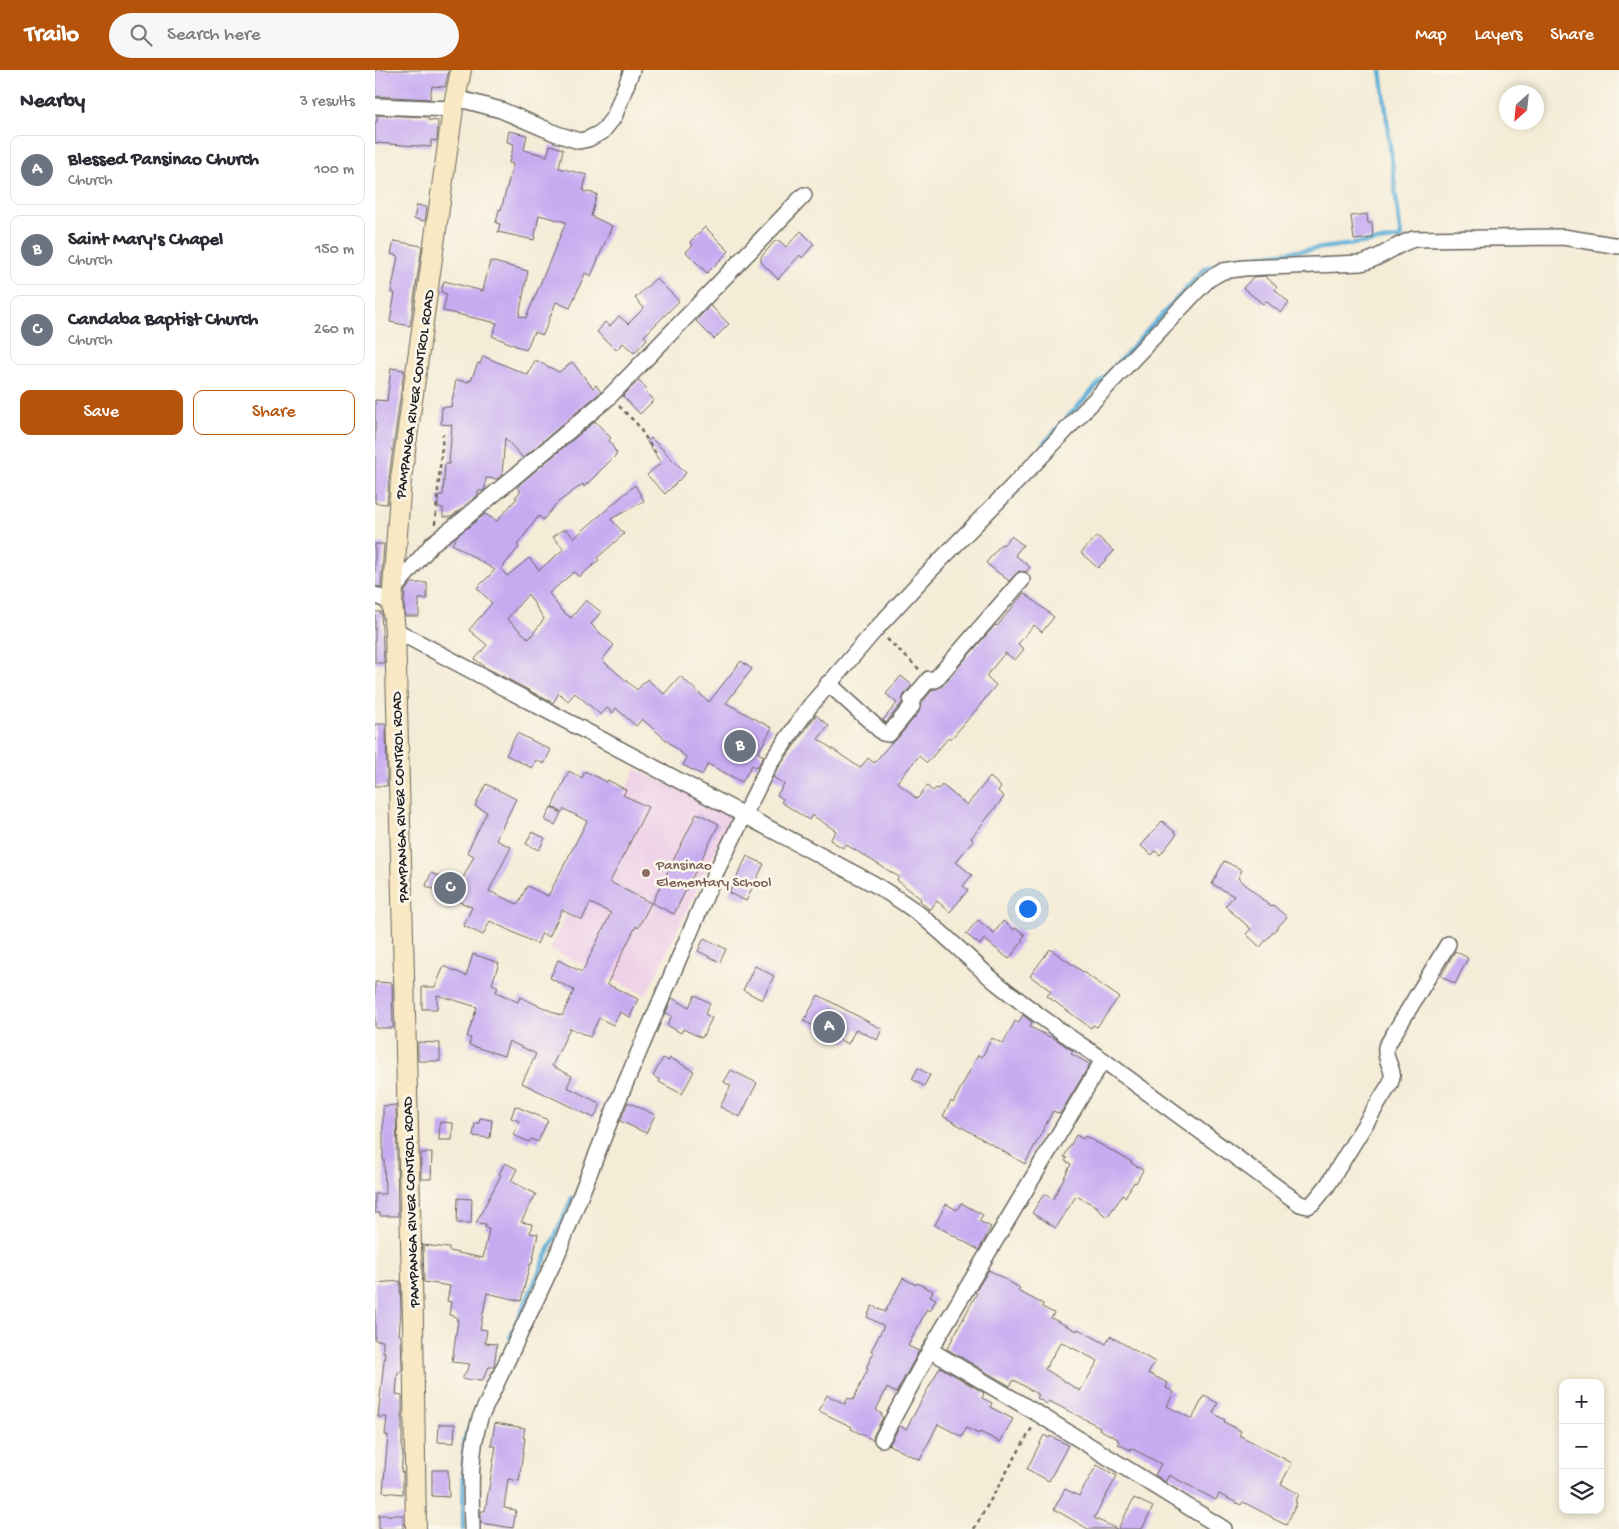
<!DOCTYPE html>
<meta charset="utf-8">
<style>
body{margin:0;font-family:"Gochi Hand",sans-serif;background:#f7f7f7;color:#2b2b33}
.controls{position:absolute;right:15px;bottom:15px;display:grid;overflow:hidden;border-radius:10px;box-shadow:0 2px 8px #0003}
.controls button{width:45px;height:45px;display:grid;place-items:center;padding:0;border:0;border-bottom:1px solid #e1e1e2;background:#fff;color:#2b2b33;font:25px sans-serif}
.compass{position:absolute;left:1124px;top:15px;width:45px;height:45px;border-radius:50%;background:#fff;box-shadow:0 2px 8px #0003;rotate:207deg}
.you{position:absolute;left:652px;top:838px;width:18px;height:18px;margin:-12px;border:4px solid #fff;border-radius:50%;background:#1a73e8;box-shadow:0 0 0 8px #1a73e833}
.badge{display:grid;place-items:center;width:32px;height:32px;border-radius:50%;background:#b45309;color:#fff;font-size:16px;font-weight:700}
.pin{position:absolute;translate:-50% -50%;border:2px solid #fff;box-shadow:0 1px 5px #0006}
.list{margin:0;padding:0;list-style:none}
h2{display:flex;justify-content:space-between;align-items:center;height:65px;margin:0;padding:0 20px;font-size:21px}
h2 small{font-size:16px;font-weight:400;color:#7c7c81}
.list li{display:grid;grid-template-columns:32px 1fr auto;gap:15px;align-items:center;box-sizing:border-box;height:70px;margin:0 10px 10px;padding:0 10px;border:1px solid #e1e1e2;border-radius:10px}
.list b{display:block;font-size:19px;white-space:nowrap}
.list p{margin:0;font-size:16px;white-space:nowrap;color:#7c7c81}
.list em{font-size:16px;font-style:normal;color:#7c7c81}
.actions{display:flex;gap:10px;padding:15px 20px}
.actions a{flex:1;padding:11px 0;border:1px solid #b45309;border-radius:10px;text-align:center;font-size:18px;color:#b45309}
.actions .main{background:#b45309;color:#fff}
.icon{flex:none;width:28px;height:28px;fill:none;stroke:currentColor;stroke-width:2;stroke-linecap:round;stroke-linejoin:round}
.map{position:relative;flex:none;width:1244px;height:1459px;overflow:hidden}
header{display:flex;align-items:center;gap:30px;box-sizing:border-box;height:70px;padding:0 25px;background:#b45309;color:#fff}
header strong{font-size:24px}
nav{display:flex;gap:28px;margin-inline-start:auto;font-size:18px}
.search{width:350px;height:45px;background:#f7f7f7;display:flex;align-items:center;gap:12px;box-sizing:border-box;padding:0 18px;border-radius:28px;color:#7c7c81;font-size:19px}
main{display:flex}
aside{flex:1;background:#fff}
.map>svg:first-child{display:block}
</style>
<header>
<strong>Trailo</strong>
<div class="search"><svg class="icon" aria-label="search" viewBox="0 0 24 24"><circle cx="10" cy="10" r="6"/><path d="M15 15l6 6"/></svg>Search here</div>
<nav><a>Map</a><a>Layers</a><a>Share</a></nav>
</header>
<main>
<aside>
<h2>Nearby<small>3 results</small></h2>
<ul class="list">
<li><span class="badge" style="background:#6b7280">A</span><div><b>Blessed Pansinao Church</b><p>Church</p></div><em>100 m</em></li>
<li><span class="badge" style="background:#6b7280">B</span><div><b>Saint Mary's Chapel</b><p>Church</p></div><em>150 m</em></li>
<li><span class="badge" style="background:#6b7280">C</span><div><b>Candaba Baptist Church</b><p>Church</p></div><em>260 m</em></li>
</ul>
<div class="actions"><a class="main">Save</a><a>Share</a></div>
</aside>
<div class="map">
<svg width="1244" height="1459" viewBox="0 0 1244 1459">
<rect width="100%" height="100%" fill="#fbf7ec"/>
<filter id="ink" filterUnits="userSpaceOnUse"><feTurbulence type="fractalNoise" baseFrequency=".02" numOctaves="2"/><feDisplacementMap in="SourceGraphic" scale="10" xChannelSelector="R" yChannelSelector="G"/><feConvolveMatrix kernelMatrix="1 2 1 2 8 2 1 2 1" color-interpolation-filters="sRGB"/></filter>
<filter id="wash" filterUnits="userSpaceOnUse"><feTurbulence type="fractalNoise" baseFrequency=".0096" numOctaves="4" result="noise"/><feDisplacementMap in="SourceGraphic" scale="20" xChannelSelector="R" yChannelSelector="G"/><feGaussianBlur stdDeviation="1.12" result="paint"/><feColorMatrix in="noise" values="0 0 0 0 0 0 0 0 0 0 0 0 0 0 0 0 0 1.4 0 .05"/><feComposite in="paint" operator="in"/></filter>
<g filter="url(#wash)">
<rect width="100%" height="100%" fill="#f4ecd7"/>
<polygon fill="#eed0e7" points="261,699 358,745 271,925 175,879"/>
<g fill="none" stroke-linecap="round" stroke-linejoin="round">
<g stroke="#5cadd7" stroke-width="4.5">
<polyline points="669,373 829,199 860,189 1026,168 1006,0"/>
<polyline points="135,1268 197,1128"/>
<polyline points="88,1459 89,1370 98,1350"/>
</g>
</g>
<g id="blocks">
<g fill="#c7abf1" fill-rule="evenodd">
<polygon points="0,0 74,0 70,17 57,16 55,29 0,26"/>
<polygon points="2,45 54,47 53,50 63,51 62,71 56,70 56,77 0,73 0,52 2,52"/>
<polygon points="134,61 152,65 149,80 172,86 175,75 188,79 184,98 212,105 208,121 222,124 216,146 237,156 216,206 210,203 195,238 181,232 168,265 159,262 151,280 117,266 122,253 68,241 72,224 66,222 69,211 108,221 115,191 153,201 144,246 151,248 191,152 164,145 159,170 123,162 125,154 121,153 124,139 126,140 138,94 134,93 139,74 132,72"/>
<polygon points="42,135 52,137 50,151 39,149"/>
<polygon points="992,144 993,153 997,153 998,168 979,170 976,146"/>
<polygon points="330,157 354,181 332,203 311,182 318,175 315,172"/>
<polygon points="426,161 439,174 427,188 425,185 403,209 386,192 386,187 400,171 405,171 411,177"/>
<polygon points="19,171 47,176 35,256 15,252 20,223 16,223 23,186 16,184"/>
<polygon points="890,206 902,217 900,220 914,233 906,243 891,231 888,234 868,218 878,207"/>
<polygon points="281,208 304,231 269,266 272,269 259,283 248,273 241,280 222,262 230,252 235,256 244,246 253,254 269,238 260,228"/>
<polygon points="335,235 354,254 339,269 321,251"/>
<polygon points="108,286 153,305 160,290 184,302 197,292 218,318 221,315 226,322 148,388 130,368 127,405 122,409 111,408 110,419 108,421 103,421 103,425 76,447 68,447 68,438 63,437 63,425 68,425 70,394 74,394 77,355 66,354 67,337 76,337 81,310 94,312 94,310 96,310 103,293 105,294"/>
<polygon points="16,298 29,300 14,407 12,434 0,433 0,330 12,331"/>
<polygon points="264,310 272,319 270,321 279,330 265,344 248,326"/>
<path d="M220 351 236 368 234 370 242 384 209 417 208 414 182 433 168 450 164 446 142 475 144 477 126 499 132 506 154 488 164 500 189 479 178 467 187 460H192L199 468 260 415 269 431 236 449 249 464 222 488 224 490 204 507 199 502 174 523 186 540 196 548 211 530 226 542 216 554 219 557V558L239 575 227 590 262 620 272 609 289 624 305 606 334 632 366 591 377 599 351 633 397 658 383 683 389 686 382 698 377 695 367 712 333 694 327 705 308 695 312 688 267 649 261 656 241 638 238 643 232 638 226 645 200 623 193 631 184 623 178 633 110 597 100 589 112 575 94 560 117 533 102 518 120 500 77 474 82 466 110 444 122 451 142 428 140 427 146 421 142 418 146 413ZM153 524 169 549 154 569 132 549Z"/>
<polygon points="276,368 311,403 290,424 272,405 286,393 272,372"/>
<polygon points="636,466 648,475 640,485 655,497 651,502 644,501 634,511 611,493 626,474 628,475"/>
<polygon points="722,466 739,481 723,498 706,483"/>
<polygon points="0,474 9,474 6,517 0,516"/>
<polygon points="36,513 52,513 52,529 44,529 44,546 30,546 29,533 30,521"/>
<polygon points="649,523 679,547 667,562 659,555 643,574 649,579 640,590 630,583 611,606 621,615 601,640 576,669 574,667 552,693 544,686 522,712 542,729 552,716 558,721 561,718 563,719 567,715 592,735 615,707 626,717 623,721 629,727 596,768 598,770 581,792 597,805 588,816 593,820 575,842 562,831 555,840 545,831 546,829 522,810 524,807 470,774 468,778 455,770 461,761 437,745 434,750 406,732 408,729 402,725 409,714 398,707 402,700 441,645 454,656 443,669 485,698 493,688 499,693 516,673 521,670 544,642 546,634 558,619 562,619 567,616 620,555 622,556"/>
<polygon points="0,542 6,542 9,593 0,593"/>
<polygon points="526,606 537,615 529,625 527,633 511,653 508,650 522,633 511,624"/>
<polygon points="0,654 11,654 12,716 0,716"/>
<polygon points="142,663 176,680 169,694 161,690 157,698 131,685"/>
<polygon points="194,701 207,708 210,701 232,712 233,710 251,720 248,725 273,737 235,812 276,833 263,858 261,856 232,914 263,929 255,947 245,942 238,955 224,948 215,967 195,958 177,996 197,1006 192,1017 226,1034 219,1048 147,1013 161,984 134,971 129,986 94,975 96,968 92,967 102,937 62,925 62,939 47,939 47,917 60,917 69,896 91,906 98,884 124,893 117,914 123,917 121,922 143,932 145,927 187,946 199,920 175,908 183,890 207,902 236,843 215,833 207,850 187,840 174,867 167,863 162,874 115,851 108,865 89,856 97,837 60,822 61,820 51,816 56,803 66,807 67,805 86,812 99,786 92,782 112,742 100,736 111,714 141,729 121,770 136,777 114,821 140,833 143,834 152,816 173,826 212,751 189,739 187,742 177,737"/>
<polygon points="176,737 186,743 180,755 170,750"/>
<polygon points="322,743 344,754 299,844 277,833"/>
<polygon points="787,751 802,764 785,785 780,781 777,785 766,776"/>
<polygon points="157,762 170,768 164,780 151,774"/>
<polygon points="372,786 389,794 371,831 354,823"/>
<polygon points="849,791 867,800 863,808 896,837 898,835 912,847 885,877 871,864 876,859 850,836 859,826 837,814"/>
<polygon points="603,850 619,863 628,851 639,860 641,858 650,865 646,870 648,871 634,889 609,869 605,875 591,864"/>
<polygon points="329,868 351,879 345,892 323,881"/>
<polygon points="675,879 744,927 722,957 718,955 716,958 672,926 676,921 655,906"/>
<polygon points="1080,881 1093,888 1080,914 1066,906"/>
<polygon points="380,896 399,906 387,930 368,920"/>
<polygon points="0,912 17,913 18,958 0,958"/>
<polygon points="320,925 335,933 330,944 337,948 327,968 308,959 306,963 292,955 297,946 291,943 297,928 314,937"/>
<polygon points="443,925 507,959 502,970 481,959 473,974 429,951"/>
<polygon points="648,945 657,952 655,957 675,967 676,966 698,981 696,984 715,994 685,1044 678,1041 650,1094 568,1046 576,1031 578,1033 603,985 607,987 617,968 628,974 640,951 643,953"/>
<polygon points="43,972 65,973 65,991 43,991"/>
<polygon points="288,988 294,991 295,988 319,1001 307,1024 284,1012 285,1010 278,1006"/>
<polygon points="543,998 555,1005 549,1016 537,1009"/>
<polygon points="356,1000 382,1013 365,1047 345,1037 356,1016 349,1012"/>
<polygon points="253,1032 280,1045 271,1063 245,1051"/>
<polygon points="21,1035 23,1146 5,1146 5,1143 0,1143 0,1124 10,1124 9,1090 8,1090 8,1036"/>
<polygon points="140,1036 173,1050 163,1072 156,1069 154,1072 138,1065 144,1051 136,1048"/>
<polygon points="105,1048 117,1050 115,1068 98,1066 100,1053 104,1053"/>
<polygon points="65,1052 78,1053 77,1070 64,1070"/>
<polygon points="701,1065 708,1069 710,1066 757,1092 756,1093 768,1100 761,1113 759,1112 750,1127 748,1125 732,1147 722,1139 723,1137 701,1126 681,1158 657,1143 669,1124 678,1129 696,1094 690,1091 692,1088 689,1087"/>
<polygon points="46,1083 57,1083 56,1109 46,1109"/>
<polygon points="130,1093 142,1099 136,1111 161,1124 146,1152 157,1154 155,1163 163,1164 157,1194 155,1194 146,1231 112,1223 105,1259 112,1260 110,1273 122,1274 119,1297 114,1297 107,1311 87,1309 95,1294 77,1292 83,1250 81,1250 82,1247 74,1245 76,1232 72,1231 75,1216 49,1212 48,1175 74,1178 74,1181 108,1188 114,1159 110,1158 111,1154 101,1153 126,1105 124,1104"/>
<polygon points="83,1128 97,1129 96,1153 82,1153"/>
<polygon points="586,1133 608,1145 604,1151 616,1157 604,1180 560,1155 571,1134 582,1140"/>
<path d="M614 1200 645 1218 643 1221 668 1234 667 1237 679 1243 676 1248 702 1261 703 1259 731 1274 735 1266 780 1292 773 1303 793 1313 791 1318 799 1322 792 1336 817 1349 829 1326 843 1333 838 1343 850 1350 849 1352 866 1361 864 1365 917 1393 906 1414 924 1424 920 1432 922 1433 911 1455 897 1448V1447L868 1432 866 1435 844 1424 841 1430 794 1405 790 1412 780 1405 786 1394 756 1378 755 1380 743 1374 745 1372 742 1370 743 1369 724 1359 725 1357 674 1331 672 1334 662 1328 664 1325 639 1310 635 1316 572 1279 602 1223 600 1222ZM686 1272 723 1291 705 1321 670 1299Z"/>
<polygon points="528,1208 541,1215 542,1213 558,1221 555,1226 561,1229 555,1241 552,1239 533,1276 544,1281 521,1323 512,1318 501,1340 507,1344 506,1346 508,1347 499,1365 498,1370 476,1359 477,1357 444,1341 452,1325 470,1334 473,1328 478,1330 493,1299 491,1298 499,1282 496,1281 509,1256 492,1247 497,1236 510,1242"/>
<polygon points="25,1211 26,1242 24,1265 26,1265 27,1302 23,1302 21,1324 27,1325 27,1382 28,1382 26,1402 28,1402 28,1424 8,1422 13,1365 10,1365 12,1347 3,1347 10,1282 8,1282 8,1271 0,1270 0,1213"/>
<polygon points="565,1297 609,1323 607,1328 617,1333 615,1337 638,1349 625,1372 605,1362 604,1364 591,1358 587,1367 563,1354 545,1390 514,1375 525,1356 531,1359"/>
<polygon points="120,1353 150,1358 148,1368 150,1368 144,1411 133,1409 129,1438 141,1440 138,1458 106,1453 106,1441 110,1441 121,1376 116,1376"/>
<polygon points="64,1354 80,1354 79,1373 63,1372"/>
<polygon points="669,1365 674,1368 675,1366 693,1375 674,1411 652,1399"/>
<polygon points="722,1395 742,1406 719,1448 742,1459 713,1459 679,1439 690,1419 704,1426"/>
<polygon points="57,1400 73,1400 74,1427 57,1426"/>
<polygon points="759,1428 778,1437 767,1459 743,1459"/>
<rect x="4" y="1445" width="24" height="14"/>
</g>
</g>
</g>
<g filter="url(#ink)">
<use href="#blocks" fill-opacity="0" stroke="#68655d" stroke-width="1"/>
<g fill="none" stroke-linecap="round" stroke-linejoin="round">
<defs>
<g id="street">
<polyline points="81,28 126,40 182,64 204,71 213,69 227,62 239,47 257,0"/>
<polyline points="0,36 78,39"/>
<polyline points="19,519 58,473 88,450 233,328 429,125"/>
<polyline points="0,525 17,533"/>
<path d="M20 560 499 814C516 825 534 835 549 848 575 869 598 893 623 914 657 941 692 966 728 990L555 1280 507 1369"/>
<polyline points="453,613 508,663 514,664 537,636 536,631 554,609 560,610 647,510"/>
<path d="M728 990 925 1134 933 1136 939 1132 952 1116 1015 1014C1022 999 1009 993 1011 977L1073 874"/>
<polyline points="555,1280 665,1345 849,1459"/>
<path d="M97 1459C96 1422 94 1384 105 1348L182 1185 242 1033 340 804 394 695 435 636 501 559 550 506 663 390 818 225 834 209 848 201 869 198 986 193C1007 189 1018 175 1039 169L1188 167 1244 176"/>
</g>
<polyline id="secondary" points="41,1459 38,1250 20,560 17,533 26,409 78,39 86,0"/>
</defs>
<use href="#street" stroke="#68655d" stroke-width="18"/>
<use href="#secondary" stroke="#68655d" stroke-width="22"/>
<g stroke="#68655d" stroke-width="2.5" stroke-dasharray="4 4" stroke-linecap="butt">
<polyline points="244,336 262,354 281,384"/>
<polyline points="60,454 68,364"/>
<polyline points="512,569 544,599"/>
<polyline points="599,1459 658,1356"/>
</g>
<use href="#street" stroke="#fff" stroke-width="15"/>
<use href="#secondary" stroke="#f8e8c3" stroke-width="20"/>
</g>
</g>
<circle fill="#8d6e63" stroke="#fbf7ec" stroke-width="2" cx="271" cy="803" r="5"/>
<g text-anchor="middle" stroke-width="5" stroke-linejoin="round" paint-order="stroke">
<g font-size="15" fill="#1c1c1c" stroke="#fbf7ec">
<text transform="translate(39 324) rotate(-82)" y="5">PAMPANGA RIVER CONTROL ROAD</text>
<text transform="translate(24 727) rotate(-92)" y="5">PAMPANGA RIVER CONTROL ROAD</text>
<text transform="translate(35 1132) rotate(-92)" y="5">PAMPANGA RIVER CONTROL ROAD</text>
</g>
<g font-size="15" fill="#785e54" stroke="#fbf7ec" text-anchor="start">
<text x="281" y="799">Pansinao<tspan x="281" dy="17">Elementary School</tspan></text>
</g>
</g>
</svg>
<div class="controls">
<button>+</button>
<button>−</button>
<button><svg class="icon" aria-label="layers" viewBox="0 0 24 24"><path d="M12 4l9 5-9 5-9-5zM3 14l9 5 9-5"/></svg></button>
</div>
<svg class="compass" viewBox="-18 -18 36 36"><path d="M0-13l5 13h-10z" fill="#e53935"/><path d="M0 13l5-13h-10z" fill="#7c7c81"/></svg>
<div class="you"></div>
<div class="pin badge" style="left:454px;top:957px;background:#6b7280">A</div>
<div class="pin badge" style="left:365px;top:676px;background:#6b7280">B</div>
<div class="pin badge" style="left:75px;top:818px;background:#6b7280">C</div>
</div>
</main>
